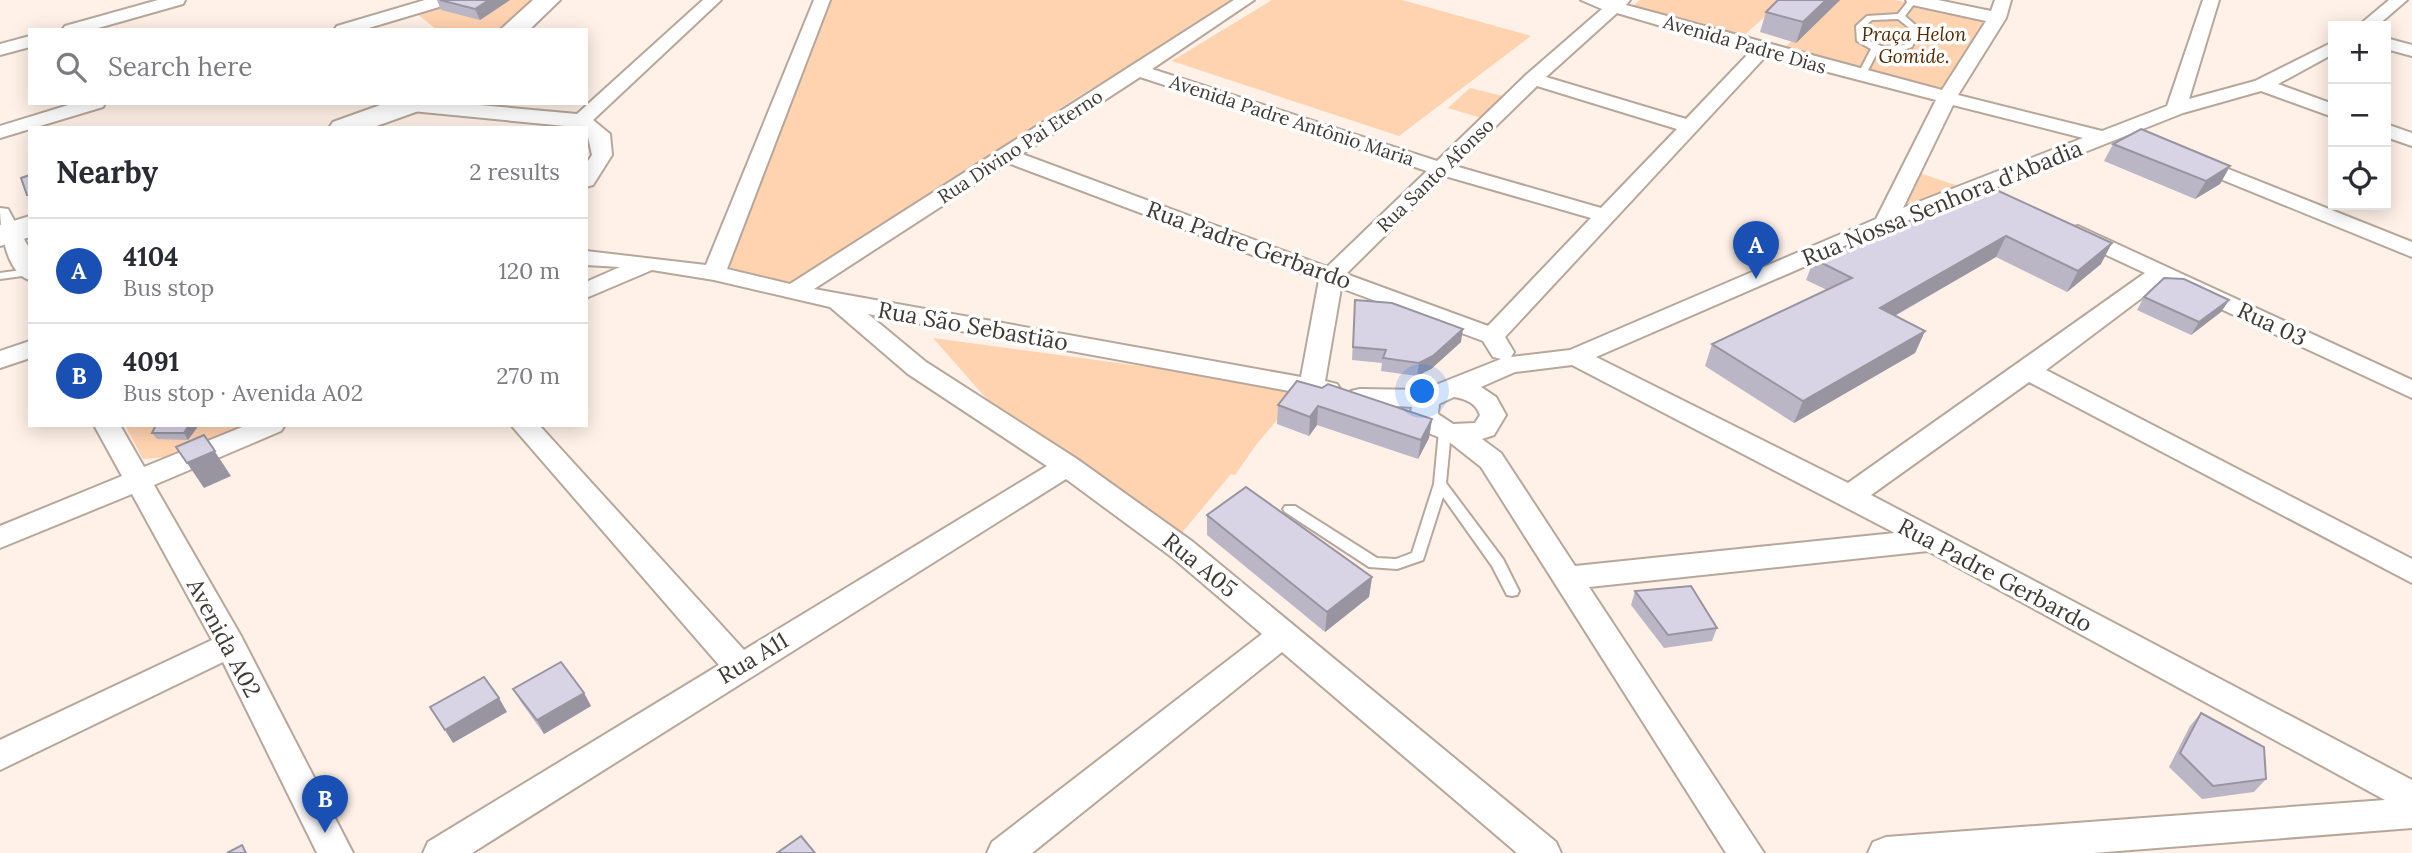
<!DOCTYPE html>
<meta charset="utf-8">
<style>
body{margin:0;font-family:Lora,serif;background:#f7f7f7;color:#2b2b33}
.controls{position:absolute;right:21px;top:21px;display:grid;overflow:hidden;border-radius:0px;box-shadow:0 4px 18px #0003}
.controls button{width:63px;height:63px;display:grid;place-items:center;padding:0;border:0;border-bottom:2px solid #e1e1e2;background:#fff;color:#2b2b33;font:35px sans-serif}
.you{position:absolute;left:1423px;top:392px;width:24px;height:24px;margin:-18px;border:5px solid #fff;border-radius:50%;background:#1a73e8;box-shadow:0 0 0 10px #1a73e833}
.badge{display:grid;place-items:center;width:46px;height:46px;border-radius:50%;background:#6b3cb4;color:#fff;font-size:23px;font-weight:700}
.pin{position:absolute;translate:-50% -58px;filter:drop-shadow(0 2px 4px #0008)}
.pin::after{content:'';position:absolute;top:37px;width:24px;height:21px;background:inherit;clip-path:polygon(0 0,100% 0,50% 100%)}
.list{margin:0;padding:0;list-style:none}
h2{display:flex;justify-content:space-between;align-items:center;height:91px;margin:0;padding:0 28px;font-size:30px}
h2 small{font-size:23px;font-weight:400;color:#7c7c81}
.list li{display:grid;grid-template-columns:46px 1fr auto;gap:21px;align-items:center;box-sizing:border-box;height:105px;padding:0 28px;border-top:2px solid #e1e1e2}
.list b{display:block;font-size:26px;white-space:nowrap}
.list p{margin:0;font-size:23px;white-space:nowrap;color:#7c7c81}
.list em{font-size:23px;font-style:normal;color:#7c7c81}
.icon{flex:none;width:38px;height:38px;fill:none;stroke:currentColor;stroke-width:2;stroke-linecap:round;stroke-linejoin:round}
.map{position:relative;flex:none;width:2412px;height:853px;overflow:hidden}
.search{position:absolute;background:#fff;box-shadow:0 4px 18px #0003;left:28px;top:28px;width:560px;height:77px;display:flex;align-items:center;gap:18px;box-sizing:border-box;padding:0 24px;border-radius:0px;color:#7c7c81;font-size:26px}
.panel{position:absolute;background:#fff;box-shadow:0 4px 18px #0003;left:28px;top:126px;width:560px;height:301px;border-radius:0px}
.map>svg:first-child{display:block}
</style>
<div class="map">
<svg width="2412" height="853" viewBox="0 0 2412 853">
<rect width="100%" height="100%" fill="#fff1e7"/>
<g fill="#ffd2b0">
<polygon points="460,0 544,0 506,30 437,30 416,13"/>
<polygon points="828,0 1237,0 1079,96 797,283 727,271"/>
<polygon points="1272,0 1402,0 1531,36 1399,136 1172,61"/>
<polygon points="1640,0 1784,0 1742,37 1633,6"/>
<polygon points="1831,0 1895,0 1986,20 1939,93 1782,51"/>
<polygon points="1470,88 1503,96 1481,118 1448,108"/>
<polygon points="1917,172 1967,189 1909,209 1901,204"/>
<polygon points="933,338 1304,388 1256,445 1235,475 1231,474 1180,535 1007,422"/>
<polygon points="125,425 252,425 179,456 143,459"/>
</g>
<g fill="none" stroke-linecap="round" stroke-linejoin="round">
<defs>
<g id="service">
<path d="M1909 0H1917L1905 16 1920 29 1912 47 1895 53 1878 51 1864 78H1858L1857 76 1871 49 1857 41 1856 26 1867 16 1898 14ZM1898 19 1912 30 1905 45 1884 47 1865 40 1864 27 1872 20Z"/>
<polygon points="29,269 30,275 0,279 0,273"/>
<polygon points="1445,427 1451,431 1446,483 1503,559 1519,591 1517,595 1512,596 1507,595 1492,566 1443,497 1423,560 1397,569 1369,567 1285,512 1283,509 1285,506 1295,506 1377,558 1396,559 1412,553 1434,484 1439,431"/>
</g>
<g id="minor">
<polygon points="158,0 185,0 183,4 91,30 62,30 65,26"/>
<polygon points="425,0 451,0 449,4 362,30 334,30 337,26"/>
<polygon points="703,0 721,0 593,120 610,134 612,155 593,185 586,187 586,164 592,155 586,128 412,111 402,105 457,103 577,114"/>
<path d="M814 0H830L727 269 790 284 1234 0H1254L1152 69 1437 161 1526 75 1602 9 1581 0H1630L1626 5 1942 90 1986 21 1908 4 1906 0H1938L1991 11 1995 0H2011L2006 18 1958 95 2102 131 2167 106 2203 0H2219L2189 99 2255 81 2333 42V54L2278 84 2333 104V117L2261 91 2183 113 1893 228 1596 357 1848 483 2145 273 2070 238 2067 233 2070 228 2078 226 2412 380V398L2163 282 2046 370 2412 559V583L2029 382 1871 495 2412 780V828L2093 853H1868L1873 842 1886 837 2385 800 1928 551 1589 587 1764 853H1726L1481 467 1448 441 1426 432 1411 412 1412 407 1351 403 1347 397 1351 391 1360 389 1423 390 1501 359 1493 357 1483 341 1341 288 1325 381 1337 384 1341 390 1337 396 1328 398 868 314 926 362 1077 459 1193 542 1556 842 1561 853H1517L1282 652 1032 853H987L992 842 1262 634 1173 558 1066 479 472 853H423L428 842 719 665 511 425H539L744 650 1047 466 908 374 830 307 714 280 652 270 586 298V282L620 267 586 265V251L706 265ZM1617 13 1750 52 1686 119 1546 77ZM1766 56 1936 100 1876 219 1570 350 1511 357 1514 352 1505 337ZM1140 77 1427 171 1327 267 1022 154ZM1537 86 1677 129 1601 208 1455 166ZM1953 105 2083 138 1903 208ZM1008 163 1319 280 1301 377 814 289ZM1445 176 1591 218 1488 326 1346 274ZM1572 365 1895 533 1575 566 1501 453 1482 439 1494 435 1506 415 1496 397 1481 387 1515 372ZM1454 397C1466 399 1476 403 1480 415L1475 423 1453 424 1438 414 1439 404Z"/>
<polygon points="2389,0 2407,0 2377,26 2358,26"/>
<polygon points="30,36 30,47 0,55 0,44"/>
<polygon points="2386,38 2412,45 2412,56 2386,49"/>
<polygon points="75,103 105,103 103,107 0,138 0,126"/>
<polygon points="2386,124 2412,133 2412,146 2386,137"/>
<polygon points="2193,155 2412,242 2412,257 2186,165 2183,161 2186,157"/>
<path d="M0 208 8 209 30 250V280C6 274 0 228 0 208Z"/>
<polygon points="30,341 30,358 0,368 0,351"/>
<polygon points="94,425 120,425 144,467 247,425 285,425 281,431 154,485 241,636 353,853 317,853 223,662 0,770 0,740 212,640 132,494 0,548 0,526 122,476"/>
</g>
<g id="primary">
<polygon points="533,0 560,0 529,30 500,30"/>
<polygon points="386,103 428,103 424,109 371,128 329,128 333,122"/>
<polygon points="30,216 30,237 0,246 0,225"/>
</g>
</defs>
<use href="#service" stroke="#b7a79b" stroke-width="4"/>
<use href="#minor" stroke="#b7a79b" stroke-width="4"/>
<use href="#primary" stroke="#b7a79b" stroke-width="4"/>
<use href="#service" fill="#fff" fill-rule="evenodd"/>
<use href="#minor" fill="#fff" fill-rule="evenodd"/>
<use href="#primary" fill="#fff" fill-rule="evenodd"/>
</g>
<g fill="#bbb6c5">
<polygon points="437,0 510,0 480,20 441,10"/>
<polygon points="1840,0 1796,43 1760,32 1766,12"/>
<polygon points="2113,144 2230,166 2220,184 2195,199 2104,161"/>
<polygon points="1992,188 2101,264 2067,292 1996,257 1895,316 1925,331 1915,353 1794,423 1705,366 1712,344 1827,290 1806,280 1814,259"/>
<polygon points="2144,297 2229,300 2221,312 2191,335 2137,310"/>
<polygon points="1355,300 1461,342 1431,369 1417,376 1381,371 1382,363 1352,360"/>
<polygon points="1297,381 1432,419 1429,438 1418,459 1317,425 1309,436 1277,424 1278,405"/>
<polygon points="199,425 188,440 157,439 152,433"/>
<polygon points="1207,515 1372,577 1369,597 1325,632 1207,535"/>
<polygon points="1635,591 1717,628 1712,641 1664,648 1631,605"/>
<polygon points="513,689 584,693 591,706 544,734 521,702"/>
<polygon points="2201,713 2266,779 2254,792 2202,799 2169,767 2190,726"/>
</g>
<g fill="#9894a0">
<polygon points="489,0 510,0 480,20 475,9"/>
<polygon points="1826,0 1840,0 1796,43 1803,22"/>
<polygon points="2230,166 2220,184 2195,199 2206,181"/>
<polygon points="2006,236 1996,257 1871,329 1880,308"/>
<polygon points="2112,243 2101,264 2067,292 2078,271"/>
<polygon points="2229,300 2221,312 2191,335 2199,322"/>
<polygon points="1463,329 1461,342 1431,369 1417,376 1419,363"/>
<polygon points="1925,331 1915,353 1794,423 1803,401"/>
<polygon points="1318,406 1317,425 1309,436 1310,417"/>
<polygon points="1432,419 1429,438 1418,459 1421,440"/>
<polygon points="189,425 199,425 188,440 184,433"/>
<polygon points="204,435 231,476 204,488 187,463"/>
<polygon points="1372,577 1369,597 1325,632 1327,612"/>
<polygon points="584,693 591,706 544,734 537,720"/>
<polygon points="499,698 507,712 453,743 445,730"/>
</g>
<g fill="#d9d4e5" stroke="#9894a0" stroke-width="2">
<polygon points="440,0 489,0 475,9"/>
<polygon points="1778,0 1826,0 1803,22 1766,12"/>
<polygon points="2141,129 2230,166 2206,181 2113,144"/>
<polygon points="30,175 30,195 27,195 21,178"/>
<polygon points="1992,188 2112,243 2078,271 2006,236 1880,308 1925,331 1803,401 1712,344 1852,278 1814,259"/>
<polygon points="2164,278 2184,279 2229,300 2199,322 2144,297"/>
<polygon points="1355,300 1392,303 1463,329 1433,356 1419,363 1383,358 1386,350 1353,347"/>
<polygon points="1297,381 1322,388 1328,384 1432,419 1421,440 1318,406 1310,417 1278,405"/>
<polygon points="156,425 189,425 184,433 152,433"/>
<polygon points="204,435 215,451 187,463 176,447"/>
<polygon points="1246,487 1372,577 1327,612 1207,515"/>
<polygon points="1691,586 1717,628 1668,635 1635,591"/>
<polygon points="561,662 584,693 537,720 513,689"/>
<polygon points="484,677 499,698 445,730 430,707"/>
<polygon points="2201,713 2264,747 2266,779 2213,786 2180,753"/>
<polygon points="801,836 815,853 777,853"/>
<polygon points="242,845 246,853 227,853"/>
</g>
<g text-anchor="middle" stroke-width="7" stroke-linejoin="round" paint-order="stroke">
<g font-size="19" font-style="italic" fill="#542a00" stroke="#fff">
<text x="1914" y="41">Praça Helon<tspan x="1914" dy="22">Gomide.</tspan></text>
</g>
<g font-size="19" fill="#403a35" stroke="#fff">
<text transform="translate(1745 44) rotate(16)" y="7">Avenida Padre Dias</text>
<text transform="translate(1292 120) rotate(18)" y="7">Avenida Padre Antônio Maria</text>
<text transform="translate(1020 146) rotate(-33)" y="7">Rua Divino Pai Eterno</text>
<text transform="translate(1435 175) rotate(-44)" y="7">Rua Santo Afonso</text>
</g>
<g font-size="23" fill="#403a35" stroke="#fff">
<text transform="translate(1942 203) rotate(-22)" y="8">Rua Nossa Senhora d'Abadia</text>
<text transform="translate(1249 245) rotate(20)" y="8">Rua Padre Gerbardo</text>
<text transform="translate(2272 324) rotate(25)" y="8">Rua 03</text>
<text transform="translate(973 326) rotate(10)" y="8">Rua São Sebastião</text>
<text transform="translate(1200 565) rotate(39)" y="8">Rua A05</text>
<text transform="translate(1995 575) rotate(28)" y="8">Rua Padre Gerbardo</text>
<text transform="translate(224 638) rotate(62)" y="8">Avenida A02</text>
<text transform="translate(753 658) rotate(-31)" y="8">Rua A11</text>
</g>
</g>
</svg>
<div class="controls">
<button>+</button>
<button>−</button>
<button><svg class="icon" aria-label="locate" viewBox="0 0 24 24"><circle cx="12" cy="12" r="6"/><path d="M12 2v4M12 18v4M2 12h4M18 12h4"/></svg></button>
</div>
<div class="you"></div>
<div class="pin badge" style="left:1756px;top:279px;background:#1a4fb4">A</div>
<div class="pin badge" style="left:325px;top:833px;background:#1a4fb4">B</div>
<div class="search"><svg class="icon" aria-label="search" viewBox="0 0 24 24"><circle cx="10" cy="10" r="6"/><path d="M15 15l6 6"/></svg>Search here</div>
<section class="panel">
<h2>Nearby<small>2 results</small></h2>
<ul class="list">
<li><span class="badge" style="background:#1a4fb4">A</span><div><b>4104</b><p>Bus stop</p></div><em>120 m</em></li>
<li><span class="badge" style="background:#1a4fb4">B</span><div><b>4091</b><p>Bus stop · Avenida A02</p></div><em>270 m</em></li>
</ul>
</section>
</div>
